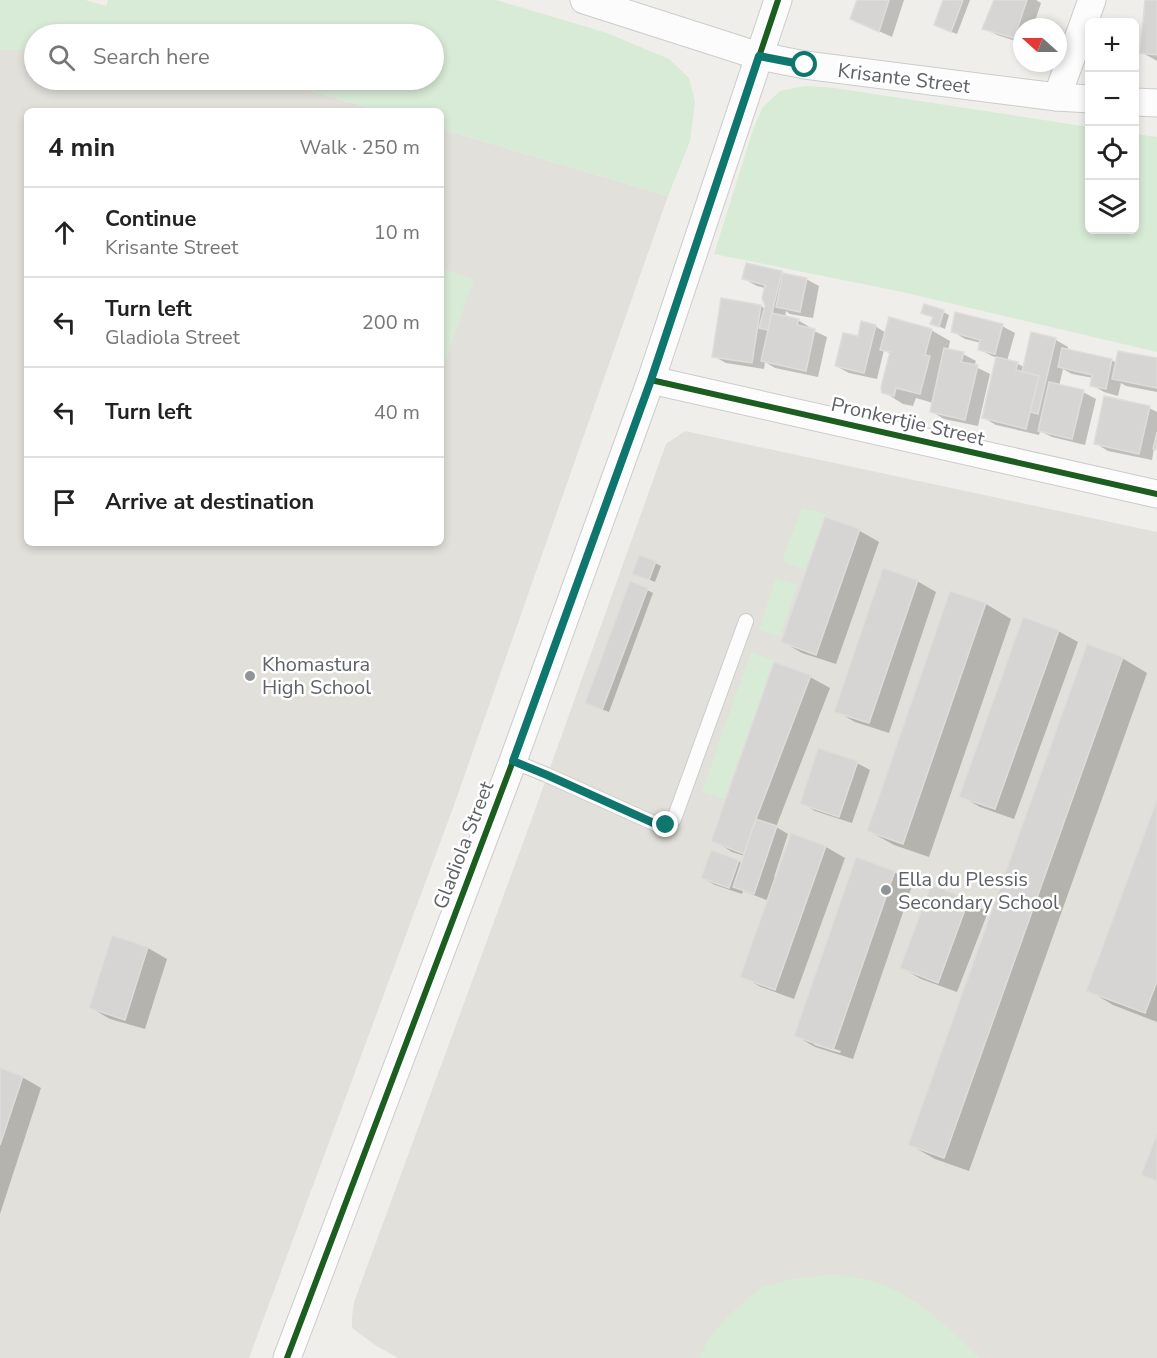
<!DOCTYPE html>
<meta charset="utf-8">
<style>
body{margin:0;font-family:"Nunito Sans",sans-serif;background:#f2f2f2;color:#222}
.controls{position:absolute;right:18px;top:18px;display:grid;overflow:hidden;border-radius:9px;box-shadow:0 3px 9px #0003}
.controls button{width:54px;height:54px;display:grid;place-items:center;padding:0;border:0;border-bottom:2px solid #e0e0e0;background:#fff;color:#222;font:30px sans-serif}
.compass{position:absolute;left:1013px;top:18px;width:54px;height:54px;border-radius:50%;background:#fff;box-shadow:0 3px 9px #0003;rotate:291deg}
.stop{position:absolute;width:18px;height:18px;margin:-14px;border:4px solid #0f766e;border-radius:50%;background:#fff}
.stop.end{background:#0f766e;border-color:#fff;box-shadow:0 2px 6px #0008}
.list{margin:0;padding:0;list-style:none}
h2{display:flex;justify-content:space-between;align-items:center;height:78px;margin:0;padding:0 24px;font-size:26px}
h2 small{font-size:20px;font-weight:400;color:#767676}
.list li{display:grid;grid-template-columns:39px 1fr auto;gap:18px;align-items:center;box-sizing:border-box;height:90px;padding:0 24px;border-top:2px solid #e0e0e0}
.list b{display:block;font-size:22px;white-space:nowrap}
.list p{margin:0;font-size:20px;white-space:nowrap;color:#767676}
.list em{font-size:20px;font-style:normal;color:#767676}
.icon{flex:none;width:33px;height:33px;fill:none;stroke:currentColor;stroke-width:2;stroke-linecap:round;stroke-linejoin:round}
.map{position:relative;flex:none;width:1157px;height:1358px;overflow:hidden}
.search{position:absolute;background:#fff;box-shadow:0 3px 9px #0003;left:24px;top:24px;width:420px;height:66px;display:flex;align-items:center;gap:15px;box-sizing:border-box;padding:0 21px;border-radius:33px;color:#767676;font-size:22px}
.panel{position:absolute;background:#fff;box-shadow:0 3px 9px #0003;left:24px;top:108px;width:420px;height:438px;border-radius:9px}
.map>svg:first-child{display:block}
</style>
<div class="map">
<svg width="1157" height="1358" viewBox="0 0 1157 1358">
<rect width="100%" height="100%" fill="#efeeea"/>
<g fill="#e2e0da">
<polygon points="0,50 34,50 34,80 273,80 380,111 27,111 27,543 441,543 441,129 668,196 453,808 249,1358 0,1358"/>
<polygon points="685,431 1157,532 1157,1358 398,1358 375,1345 352,1328 352,1317 354,1302 531,821 666,444"/>
</g>
<g fill="#d8ebd6">
<polygon points="0,0 85,0 106,6 108,0 496,0 607,33 669,59 689,78 695,102 690,141 668,196 441,129 441,111 380,111 273,80 434,80 434,34 34,34 34,50 0,50"/>
<polygon points="805,86 835,88 1089,127 1090,230 1134,230 1135,134 1157,137 1157,352 898,291 714,254 753,130 762,108 780,91"/>
<polygon points="441,268 474,280 441,372"/>
<polygon points="802,508 827,514 805,570 782,561"/>
<polygon points="776,578 797,585 780,636 759,630"/>
<polygon points="751,652 775,661 724,799 702,792"/>
<path d="M836 1274C851 1277 868 1279 882 1284 920 1300 951 1329 979 1358H700L708 1339 727 1317 760 1288 793 1279Z"/>
</g>
<g fill="#0003" fill-rule="evenodd">
<polygon points="859,0 904,0 892,37 865,25"/>
<polygon points="945,0 970,0 957,34 941,28"/>
<polygon points="996,0 1036,0 1041,3 1033,27 1022,27 1022,43 997,35 984,28"/>
<polygon points="1147,0 1157,0 1157,61 1141,52"/>
<polygon points="781,273 806,279 819,286 813,318 790,314 786,311 785,317 798,320 811,328 810,329 827,337 818,377 775,368 765,362 764,369 726,363 713,356 761,306 765,309 765,288 757,286 744,279"/>
<polygon points="943,312 949,315 945,329 938,326 934,318 923,313"/>
<polygon points="875,326 886,333 931,330 950,341 948,351 963,354 976,361 974,366 990,374 978,426 944,419 931,411 933,403 916,398 913,406 903,404 884,392 891,354 884,350 877,379 849,373 836,366 859,338"/>
<polygon points="1002,326 1015,333 1007,361 1018,364 1024,367 1032,334 1056,340 1068,347 1068,351 1111,360 1117,363 1157,360 1157,392 1126,386 1121,383 1118,396 1104,392 1092,385 1093,378 1072,374 1063,369 1059,386 1083,392 1096,399 1085,445 1052,437 1040,431 1039,435 996,425 984,418 998,358 992,356 979,349 981,343 965,339 952,331"/>
<polygon points="1149,408 1157,412 1157,450 1154,448 1152,460 1108,451 1095,443"/>
<polygon points="826,519 860,531 879,542 836,664 802,653 783,642"/>
<polygon points="655,563 661,566 655,582 640,576"/>
<polygon points="917,581 936,592 889,733 855,722 836,711"/>
<polygon points="647,590 653,593 609,712 593,706"/>
<polygon points="951,593 986,604 1011,619 929,857 894,845 869,831"/>
<polygon points="1058,631 1078,642 1014,819 980,807 961,796"/>
<polygon points="1122,658 1147,673 969,1171 935,1159 910,1145"/>
<polygon points="775,664 810,677 830,688 776,827 788,834 774,877 777,878 792,835 826,847 845,858 794,999 761,987 741,976 769,901 743,891 742,894 715,885 702,878 712,851 743,863 745,856 732,852 713,840"/>
<polygon points="857,763 870,770 852,823 815,811 802,803"/>
<polygon points="1157,804 1157,1022 1113,1005 1088,990"/>
<path d="M894 872 913 883 853 1059 815 1047 796 1036ZM814 1042 841 1051 840 1053 814 1045Z"/>
<polygon points="932,887 968,901 988,912 957,992 921,979 902,968"/>
<polygon points="113,937 148,948 167,959 145,1029 110,1019 91,1008"/>
<polygon points="0,1070 22,1077 41,1088 0,1214"/>
</g>
<g fill="#d6d5d3" stroke="#deddd9" stroke-width="1.5">
<polygon points="857,0 889,0 879,32 850,19"/>
<polygon points="943,0 963,0 951,32 934,25"/>
<polygon points="994,0 1027,0 1014,38 982,29"/>
<polygon points="1145,0 1157,0 1157,55 1140,53"/>
<polygon points="746,263 782,271 768,330 759,328 765,306 762,298 765,285 742,279"/>
<polygon points="783,273 807,278 800,312 776,307"/>
<polygon points="721,298 761,305 752,363 712,357"/>
<polygon points="924,304 944,310 939,327 930,324 933,317 921,313"/>
<polygon points="955,312 1003,324 995,354 978,350 980,340 951,332"/>
<polygon points="772,313 799,319 797,325 815,329 806,371 761,361"/>
<polygon points="889,317 932,329 925,355 930,356 920,394 896,388 894,396 882,393 881,387 890,352 880,350"/>
<polygon points="861,321 876,325 864,373 835,366 843,333 858,336"/>
<polygon points="1031,332 1056,338 1038,414 1030,412 1039,376 1022,372"/>
<polygon points="944,348 964,352 961,362 978,365 965,420 930,412"/>
<polygon points="1062,348 1112,359 1106,389 1090,386 1092,375 1058,367"/>
<polygon points="1118,351 1157,358 1157,388 1112,379"/>
<polygon points="996,357 1018,362 1016,370 1039,376 1026,429 982,418"/>
<polygon points="1049,382 1084,390 1072,439 1038,431"/>
<polygon points="1104,396 1150,406 1139,454 1094,444"/>
<polygon points="1157,432 1157,450 1153,449"/>
<polygon points="825,517 860,529 816,655 781,642"/>
<polygon points="639,555 656,561 649,580 632,574"/>
<polygon points="883,568 918,580 869,723 834,712"/>
<polygon points="630,581 648,588 602,710 585,703"/>
<polygon points="950,591 986,603 903,844 867,831"/>
<polygon points="1023,617 1059,630 995,809 959,797"/>
<polygon points="1087,644 1123,657 944,1158 908,1145"/>
<polygon points="774,662 811,675 756,819 744,854 711,841"/>
<polygon points="818,748 858,761 839,817 800,804"/>
<polygon points="1157,800 1157,981 1145,1013 1086,991"/>
<polygon points="756,819 777,826 754,894 733,887"/>
<polygon points="791,833 826,846 775,990 740,977"/>
<polygon points="711,850 739,860 729,888 701,878"/>
<polygon points="856,857 895,871 833,1050 794,1036"/>
<polygon points="931,885 969,899 938,983 900,968"/>
<polygon points="112,935 148,947 125,1020 89,1008"/>
<polygon points="0,1068 23,1076 0,1145"/>
<polygon points="1157,1134 1157,1181 1141,1175"/>
</g>
<g fill="none" stroke-linecap="round" stroke-linejoin="round">
<defs>
<polyline id="service" points="513,761 547,775 658,825 666,825 674,819 746,621"/>
<g id="minor">
<polyline points="584,0 759,56 805,65 1057,97 1090,99"/>
<polyline points="1057,97 1092,0"/>
<polyline points="1134,102 1157,103"/>
<polyline points="651,380 1157,494"/>
<polyline points="287,1358 513,761 651,380 778,0"/>
</g>
</defs>
<use href="#service" stroke="#cbcccc" stroke-width="16"/>
<use href="#minor" stroke="#cbcccc" stroke-width="29"/>
<use href="#service" stroke="#fdfcfc" stroke-width="14"/>
<use href="#minor" stroke="#fdfcfc" stroke-width="27"/>
<defs>
<g id="cycleway">
<polyline points="651,380 1157,494"/>
<polyline points="287,1358 513,761 651,380 778,0"/>
</g>
</defs>
<use href="#cycleway" stroke="#fff" stroke-width="10"/>
<use href="#cycleway" stroke="#1b5e20" stroke-width="6"/>
</g>
<g fill="none" stroke-linecap="round" stroke-linejoin="round">
<polyline stroke="#0f766e" stroke-width="8" points="666,825 658,825 547,775 513,761 651,380 759,56 805,65"/>
</g>
<g fill="#919496" stroke="#fff" stroke-width="2">
<circle cx="250" cy="676" r="6"/>
<circle cx="886" cy="890" r="6"/>
</g>
<g text-anchor="middle" stroke-width="5" stroke-linejoin="round" paint-order="stroke">
<g font-size="20" fill="#5f6368" stroke="#fff">
<text transform="translate(904 78) rotate(7)" y="7">Krisante Street</text>
<text transform="translate(908 421) rotate(13)" y="7">Pronkertjie Street</text>
<text transform="translate(463 845) rotate(-69)" y="7">Gladiola Street</text>
</g>
<g font-size="20" fill="#5f6368" stroke="#fff" text-anchor="start">
<text x="262" y="671">Khomastura<tspan x="262" dy="23">High School</tspan></text>
<text x="898" y="886">Ella du Plessis<tspan x="898" dy="23">Secondary School</tspan></text>
</g>
</g>
</svg>
<div class="controls">
<button>+</button>
<button>−</button>
<button><svg class="icon" aria-label="locate" viewBox="0 0 24 24"><circle cx="12" cy="12" r="6"/><path d="M12 2v4M12 18v4M2 12h4M18 12h4"/></svg></button>
<button><svg class="icon" aria-label="layers" viewBox="0 0 24 24"><path d="M12 4l9 5-9 5-9-5zM3 14l9 5 9-5"/></svg></button>
</div>
<svg class="compass" viewBox="-18 -18 36 36"><path d="M0-13l5 13h-10z" fill="#e53935"/><path d="M0 13l5-13h-10z" fill="#767676"/></svg>
<div class="stop" style="left:805px;top:65px"></div>
<div class="stop end" style="left:666px;top:825px"></div>
<div class="search"><svg class="icon" aria-label="search" viewBox="0 0 24 24"><circle cx="10" cy="10" r="6"/><path d="M15 15l6 6"/></svg>Search here</div>
<section class="panel">
<h2>4 min<small>Walk · 250 m</small></h2>
<ul class="list">
<li><svg class="icon" aria-label="ahead" viewBox="0 0 24 24"><path d="M12 20V5M6 11l6-6 6 6"/></svg><div><b>Continue</b><p>Krisante Street</p></div><em>10 m</em></li>
<li><svg class="icon" aria-label="left" viewBox="0 0 24 24"><path d="M17 20v-9H6M10 6l-5 5 5 5"/></svg><div><b>Turn left</b><p>Gladiola Street</p></div><em>200 m</em></li>
<li><svg class="icon" aria-label="left" viewBox="0 0 24 24"><path d="M17 20v-9H6M10 6l-5 5 5 5"/></svg><div><b>Turn left</b></div><em>40 m</em></li>
<li><svg class="icon" aria-label="arrive" viewBox="0 0 24 24"><path d="M6 21V4h12l-3 4 3 4H6"/></svg><div><b>Arrive at destination</b></div></li>
</ul>
</section>
</div>
